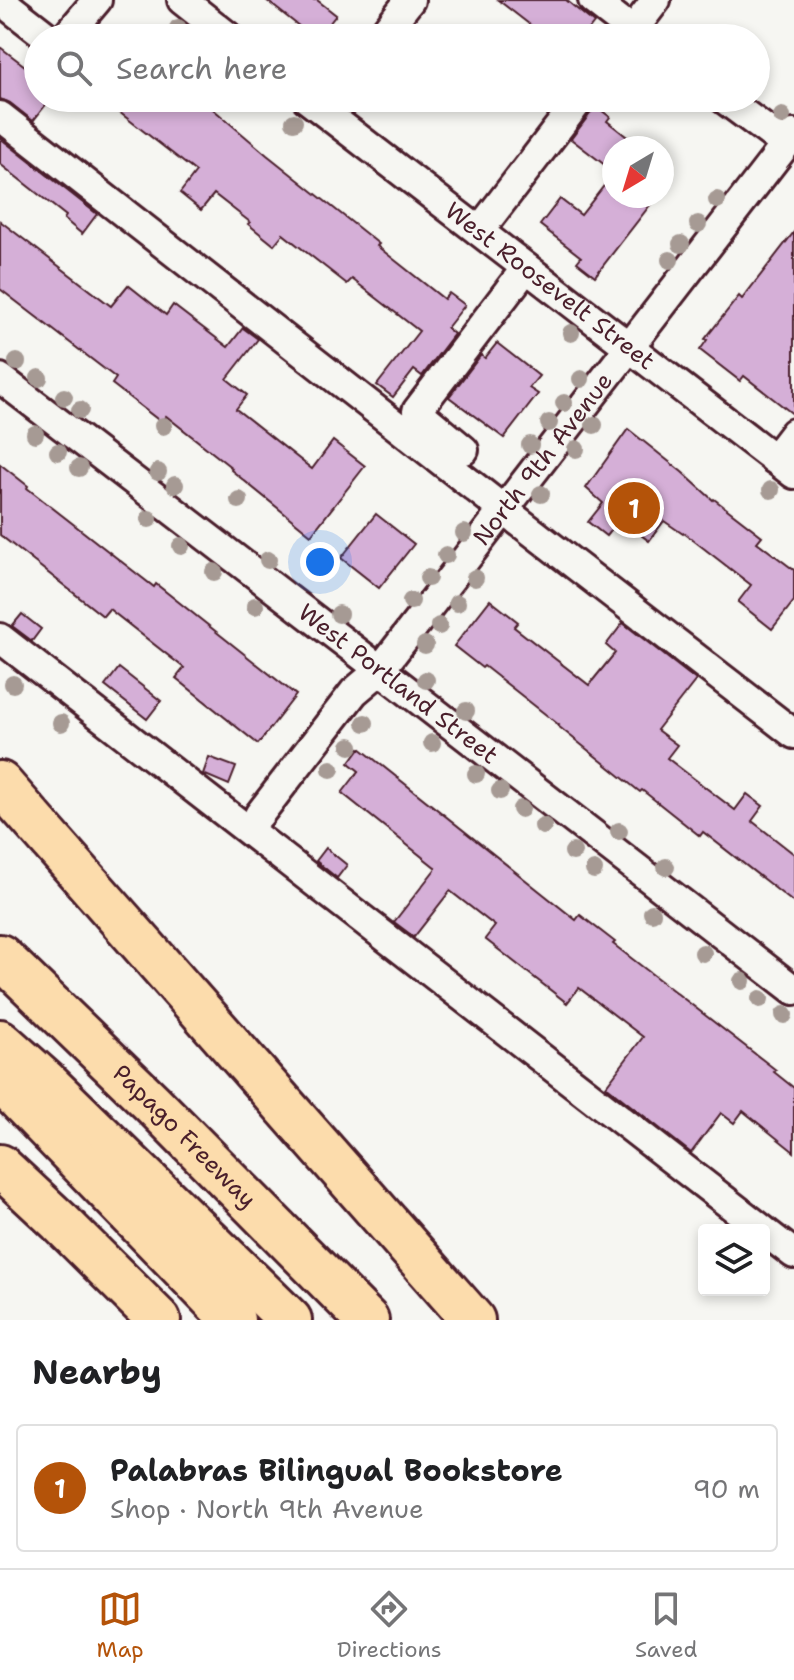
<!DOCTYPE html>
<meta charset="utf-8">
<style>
body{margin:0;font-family:"Shantell Sans",sans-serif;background:#f6f6f6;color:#202124}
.controls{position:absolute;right:24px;bottom:24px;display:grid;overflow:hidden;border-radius:8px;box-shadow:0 4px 12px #0003}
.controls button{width:72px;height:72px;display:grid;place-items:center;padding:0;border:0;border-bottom:2px solid #e0e0e0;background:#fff;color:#202124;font:40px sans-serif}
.compass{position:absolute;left:602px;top:136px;width:72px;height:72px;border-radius:50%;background:#fff;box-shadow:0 4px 12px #0003;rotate:218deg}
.you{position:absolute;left:320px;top:562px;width:28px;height:28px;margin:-20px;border:6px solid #fff;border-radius:50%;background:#1a73e8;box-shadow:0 0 0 12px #1a73e833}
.badge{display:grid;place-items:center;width:52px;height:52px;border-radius:50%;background:#b45309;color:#fff;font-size:26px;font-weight:700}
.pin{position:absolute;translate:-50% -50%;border:4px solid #fff;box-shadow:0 2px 8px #0006}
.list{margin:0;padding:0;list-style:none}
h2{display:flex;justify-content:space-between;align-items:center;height:104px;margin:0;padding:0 32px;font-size:34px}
h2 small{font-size:26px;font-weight:400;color:#757577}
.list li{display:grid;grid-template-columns:52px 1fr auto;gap:24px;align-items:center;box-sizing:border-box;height:128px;margin:0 16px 16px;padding:0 16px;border:2px solid #e0e0e0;border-radius:8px}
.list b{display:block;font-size:30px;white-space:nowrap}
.list p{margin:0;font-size:26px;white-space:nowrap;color:#757577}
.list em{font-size:26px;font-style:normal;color:#757577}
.icon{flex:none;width:44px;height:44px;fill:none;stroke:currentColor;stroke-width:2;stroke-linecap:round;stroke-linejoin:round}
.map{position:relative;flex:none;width:794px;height:1320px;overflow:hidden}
.search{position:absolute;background:#fff;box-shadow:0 4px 12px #0003;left:24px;right:24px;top:24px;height:88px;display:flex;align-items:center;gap:20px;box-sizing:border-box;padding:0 28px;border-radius:44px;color:#757577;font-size:30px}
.sheet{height:248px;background:#fff}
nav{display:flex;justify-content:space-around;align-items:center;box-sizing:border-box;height:112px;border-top:2px solid #e0e0e0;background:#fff;font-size:22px;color:#757577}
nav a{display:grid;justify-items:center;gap:4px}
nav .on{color:#b45309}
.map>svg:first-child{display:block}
</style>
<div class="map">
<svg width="794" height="1320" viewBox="0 0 794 1320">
<rect width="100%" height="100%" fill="#f6f6f2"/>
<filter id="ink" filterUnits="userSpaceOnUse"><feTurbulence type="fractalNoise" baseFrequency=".0125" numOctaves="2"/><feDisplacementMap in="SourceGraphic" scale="16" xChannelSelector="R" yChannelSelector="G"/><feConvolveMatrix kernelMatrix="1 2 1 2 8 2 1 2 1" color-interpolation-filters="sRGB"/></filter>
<g filter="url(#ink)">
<g fill="#d5afd7" stroke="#4a1f2b" stroke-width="2">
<polygon points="266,0 317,0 336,15 318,38 314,38"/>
<polygon points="498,0 566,0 594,23 582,38 547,38"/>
<polygon points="0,47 38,76 38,98 51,98 33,121 10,103 0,99"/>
<polygon points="101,98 200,98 267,155 379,244 377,246 444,299 449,293 465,305 447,328 454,334 422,376 414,370 393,397 377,385 419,331 352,279 347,284 283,234 274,245 248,224 250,222 214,194 201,210 180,193 196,172"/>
<polygon points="596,106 610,117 607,121 641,148 614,148 614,172 571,139"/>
<polygon points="0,138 97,214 82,234 64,219 66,216 0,164"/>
<polygon points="614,173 614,196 657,196 595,276 577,262 581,257 540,225 560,199 581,215"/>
<polygon points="0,221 111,306 128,285 166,315 173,305 228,347 243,328 258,339 227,379 247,395 236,409 312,469 333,441 365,466 311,535 231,470 232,468 166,416 161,422 112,384 116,378 0,289"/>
<polygon points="794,232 794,415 744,376 740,381 700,350 707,340 705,339 739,296 742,299"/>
<polygon points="497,343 539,376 529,388 538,394 504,438 449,397 481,355 485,358"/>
<polygon points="628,429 682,472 713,500 714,499 762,536 757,542 794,570 794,601 772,629 738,602 751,585 684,533 683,534 664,521 649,541 620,519 606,536 588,522 603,503 586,488"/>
<polygon points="0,464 28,486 27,488 154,587 156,584 296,695 258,744 176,678 184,668 109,609 103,616 0,535"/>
<polygon points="376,514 414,544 379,588 341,558"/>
<polygon points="490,600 518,622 514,627 589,685 615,653 606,645 623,623 696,680 657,730 677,745 667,758 735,810 747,794 763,806 752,821 794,854 794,903 703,832 700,836 642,790 640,792 558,726 559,725 484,666 482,668 454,646"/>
<polygon points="22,614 41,629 32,641 12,626"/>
<polygon points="119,668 161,701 147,719 105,686"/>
<polygon points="360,748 576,920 580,915 615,942 613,944 776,1070 774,1072 794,1088 794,1152 743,1111 734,1123 721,1113 691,1153 606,1086 643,1037 579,988 567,1003 485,939 495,926 450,891 414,937 394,922 436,868 342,793 359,771 349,763"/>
<polygon points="209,757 236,767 229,785 203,774"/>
<polygon points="326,848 347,865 337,878 316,861"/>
</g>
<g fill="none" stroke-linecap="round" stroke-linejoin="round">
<defs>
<g id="minor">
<polyline points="0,0 49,38"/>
<polyline points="182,0 230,38"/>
<polyline points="593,0 642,38"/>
<polyline points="65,38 97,0"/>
<polyline points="380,38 410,0"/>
<polyline points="627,38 656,0"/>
<path id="s1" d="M306 98 794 474"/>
<polyline points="723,98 785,144"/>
<polyline points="0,116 504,510 794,734"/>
<polyline points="479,231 581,98"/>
<path id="s2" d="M0 378 361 655 794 990"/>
<polyline points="464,450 417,411 526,268"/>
<polyline points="774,459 794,433"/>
<polyline points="0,638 763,1230"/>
<path id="s3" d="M259 815 354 692 380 670 794 134"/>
<polyline points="764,1231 794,1254"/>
</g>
<g id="highway">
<polyline points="0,783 473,1320"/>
<path id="s4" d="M0 956 152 1103 367 1320"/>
<polyline points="0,1041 46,1082 290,1320"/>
<polyline points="0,1080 233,1320"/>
<polyline points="0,1166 60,1222 159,1320"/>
</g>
</defs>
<use href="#minor" stroke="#4a1f2b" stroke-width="34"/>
<use href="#highway" stroke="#4a1f2b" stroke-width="48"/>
<use href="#minor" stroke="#f6f6f2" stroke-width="28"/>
<use href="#highway" stroke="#fcdcac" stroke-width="42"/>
</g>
<g fill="#a69a94">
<circle cx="178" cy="28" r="9"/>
<circle cx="782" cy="116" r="9"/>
<circle cx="294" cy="122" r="9"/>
<circle cx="717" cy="200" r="9"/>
<circle cx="698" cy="224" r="9"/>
<circle cx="681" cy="244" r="9"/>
<circle cx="670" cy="260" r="9"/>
<circle cx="571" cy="333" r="9"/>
<circle cx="17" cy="362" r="9"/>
<circle cx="39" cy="378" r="9"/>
<circle cx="581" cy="379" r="9"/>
<circle cx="64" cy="397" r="9"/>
<circle cx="564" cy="403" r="9"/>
<circle cx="80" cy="410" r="9"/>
<circle cx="549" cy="423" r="9"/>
<circle cx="594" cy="425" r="9"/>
<circle cx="163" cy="426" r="9"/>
<circle cx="35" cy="434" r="9"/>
<circle cx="530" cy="445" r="9"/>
<circle cx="576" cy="449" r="9"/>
<circle cx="58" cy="452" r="9"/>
<circle cx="79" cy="468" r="9"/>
<circle cx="158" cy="472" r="9"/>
<circle cx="175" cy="485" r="9"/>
<circle cx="771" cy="490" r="9"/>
<circle cx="541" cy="494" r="9"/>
<circle cx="239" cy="500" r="9"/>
<circle cx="149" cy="519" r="9"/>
<circle cx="464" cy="533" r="9"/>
<circle cx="181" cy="546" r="9"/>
<circle cx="446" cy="555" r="9"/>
<circle cx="268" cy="560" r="9"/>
<circle cx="214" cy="572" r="9"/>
<circle cx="428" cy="578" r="9"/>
<circle cx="475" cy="578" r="9"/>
<circle cx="411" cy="601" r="9"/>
<circle cx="457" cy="603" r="9"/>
<circle cx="255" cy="606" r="9"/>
<circle cx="339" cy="614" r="9"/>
<circle cx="439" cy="626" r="9"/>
<circle cx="425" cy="645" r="9"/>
<circle cx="426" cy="680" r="9"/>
<circle cx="13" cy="684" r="9"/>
<circle cx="466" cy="711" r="9"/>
<circle cx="61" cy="723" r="9"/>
<circle cx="365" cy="723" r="9"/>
<circle cx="432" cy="743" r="9"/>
<circle cx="350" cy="746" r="9"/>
<circle cx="331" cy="769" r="9"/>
<circle cx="476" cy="774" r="9"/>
<circle cx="500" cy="791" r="9"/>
<circle cx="521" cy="809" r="9"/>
<circle cx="543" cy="826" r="9"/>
<circle cx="619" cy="831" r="9"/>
<circle cx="573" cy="852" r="9"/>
<circle cx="666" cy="867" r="9"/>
<circle cx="594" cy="870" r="9"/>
<circle cx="652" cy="913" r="9"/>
<circle cx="703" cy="953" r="9"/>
<circle cx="742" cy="981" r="9"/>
<circle cx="760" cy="999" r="9"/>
<circle cx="784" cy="1015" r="9"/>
</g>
</g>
<g text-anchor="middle" stroke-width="6" stroke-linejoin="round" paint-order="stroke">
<g font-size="24" fill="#4a1f2b" stroke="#f6f6f2">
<text dy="8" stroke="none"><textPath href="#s1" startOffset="308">West Roosevelt Street</textPath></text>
<text dy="8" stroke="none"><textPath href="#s3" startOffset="456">North 9th Avenue</textPath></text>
<text dy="8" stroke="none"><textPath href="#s2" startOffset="502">West Portland Street</textPath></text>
<text dy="8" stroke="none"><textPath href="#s4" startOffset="258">Papago Freeway</textPath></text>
</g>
</g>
</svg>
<div class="controls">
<button><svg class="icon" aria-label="layers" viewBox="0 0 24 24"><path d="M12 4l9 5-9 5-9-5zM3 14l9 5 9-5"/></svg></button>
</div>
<svg class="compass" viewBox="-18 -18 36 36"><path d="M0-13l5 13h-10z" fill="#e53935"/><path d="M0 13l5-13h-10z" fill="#757577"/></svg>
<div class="you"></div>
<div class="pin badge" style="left:634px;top:508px">1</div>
<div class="search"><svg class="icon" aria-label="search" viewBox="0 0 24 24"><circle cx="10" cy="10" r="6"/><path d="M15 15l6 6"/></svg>Search here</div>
</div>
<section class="sheet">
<h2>Nearby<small></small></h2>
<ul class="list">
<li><span class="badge">1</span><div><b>Palabras Bilingual Bookstore</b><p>Shop · North 9th Avenue</p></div><em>90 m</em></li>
</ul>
</section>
<nav>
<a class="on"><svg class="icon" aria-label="map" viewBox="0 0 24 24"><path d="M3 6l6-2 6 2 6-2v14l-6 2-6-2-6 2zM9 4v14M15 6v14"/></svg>Map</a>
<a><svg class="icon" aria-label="directions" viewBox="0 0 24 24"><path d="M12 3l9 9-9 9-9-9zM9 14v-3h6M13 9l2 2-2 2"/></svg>Directions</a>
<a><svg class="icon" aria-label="saved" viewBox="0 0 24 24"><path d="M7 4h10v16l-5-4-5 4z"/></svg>Saved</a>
</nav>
